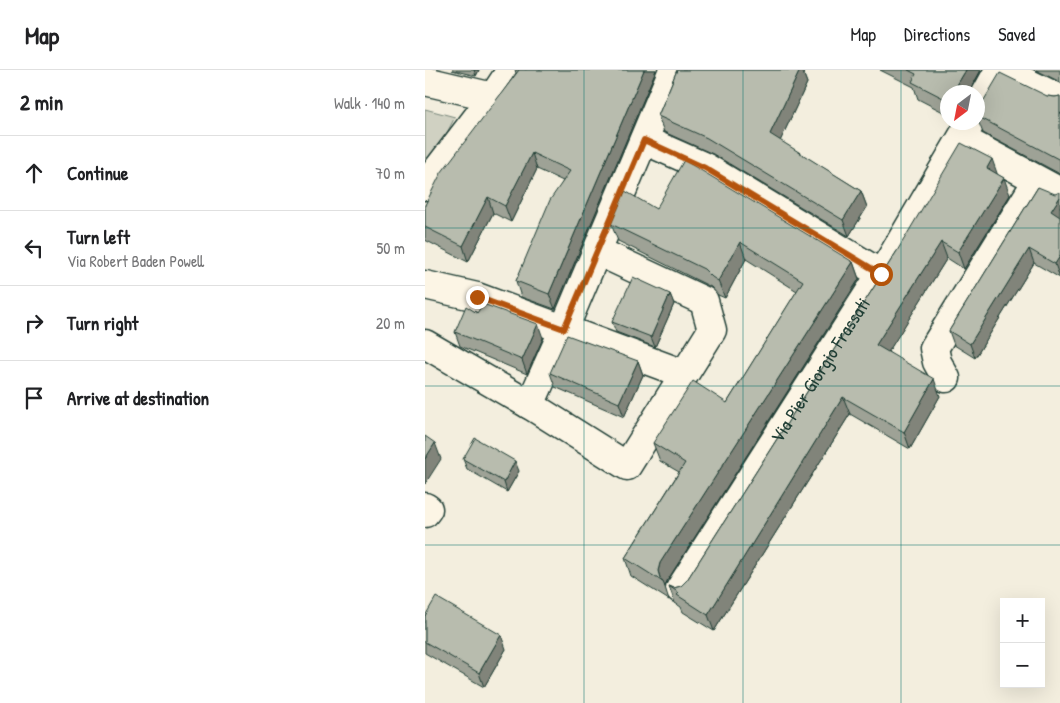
<!DOCTYPE html>
<meta charset="utf-8">
<style>
body{margin:0;font-family:"Patrick Hand",sans-serif;background:#f6f6f6;color:#202124}
.controls{position:absolute;right:15px;bottom:15px;display:grid;overflow:hidden;border-radius:0px;box-shadow:0 5px 20px #0002}
.controls button{width:45px;height:45px;display:grid;place-items:center;padding:0;border:0;border-bottom:1px solid #e0e0e0;background:#fff;color:#202124;font:25px sans-serif}
.compass{position:absolute;left:515px;top:15px;width:45px;height:45px;border-radius:50%;background:#fff;box-shadow:0 5px 20px #0002;rotate:212deg}
.stop{position:absolute;width:15px;height:15px;margin:-11px;border:4px solid #b45309;border-radius:50%;background:#fff}
.stop.end{background:#b45309;border-color:#fff;box-shadow:0 1px 5px #0008}
.list{margin:0;padding:0;list-style:none}
h2{display:flex;justify-content:space-between;align-items:center;height:65px;margin:0;padding:0 20px;font-size:21px}
h2 small{font-size:16px;font-weight:400;color:#757577}
.list li{display:grid;grid-template-columns:32px 1fr auto;gap:15px;align-items:center;box-sizing:border-box;height:75px;padding:0 20px;border-top:1px solid #e0e0e0}
.list b{display:block;font-size:19px;white-space:nowrap}
.list p{margin:0;font-size:16px;white-space:nowrap;color:#757577}
.list em{font-size:16px;font-style:normal;color:#757577}
.icon{flex:none;width:28px;height:28px;fill:none;stroke:currentColor;stroke-width:2;stroke-linecap:round;stroke-linejoin:round}
.map{position:relative;flex:none;width:635px;height:633px;overflow:hidden}
header{display:flex;align-items:center;gap:30px;box-sizing:border-box;height:70px;padding:0 25px;background:#fff;border-bottom:1px solid #e0e0e0}
header strong{font-size:24px}
nav{display:flex;gap:28px;margin-inline-start:auto;font-size:18px}
main{display:flex}
aside{flex:1;background:#fff}
.map>svg:first-child{display:block}
</style>
<header>
<strong>Map</strong>
<nav><a>Map</a><a>Directions</a><a>Saved</a></nav>
</header>
<main>
<aside>
<h2>2 min<small>Walk · 140 m</small></h2>
<ul class="list">
<li><svg class="icon" aria-label="ahead" viewBox="0 0 24 24"><path d="M12 20V5M6 11l6-6 6 6"/></svg><div><b>Continue</b></div><em>70 m</em></li>
<li><svg class="icon" aria-label="left" viewBox="0 0 24 24"><path d="M17 20v-9H6M10 6l-5 5 5 5"/></svg><div><b>Turn left</b><p>Via Robert Baden Powell</p></div><em>50 m</em></li>
<li><svg class="icon" aria-label="right" viewBox="0 0 24 24"><path d="M7 20v-9h11M14 6l5 5-5 5"/></svg><div><b>Turn right</b></div><em>20 m</em></li>
<li><svg class="icon" aria-label="arrive" viewBox="0 0 24 24"><path d="M6 21V4h12l-3 4 3 4H6"/></svg><div><b>Arrive at destination</b></div></li>
</ul>
</aside>
<div class="map">
<svg width="635" height="633" viewBox="0 0 635 633">
<rect width="100%" height="100%" fill="#f3eede"/>
<filter id="ink" filterUnits="userSpaceOnUse"><feTurbulence type="fractalNoise" baseFrequency=".02" numOctaves="2"/><feDisplacementMap in="SourceGraphic" scale="10" xChannelSelector="R" yChannelSelector="G"/><feConvolveMatrix kernelMatrix="1 2 1 2 8 2 1 2 1" color-interpolation-filters="sRGB"/></filter>
<g filter="url(#ink)">
<polygon fill="#d0d1c2" stroke="#78877b" points="0,39 30,47 11,84 0,99"/>
<g fill="none" stroke-linecap="round" stroke-linejoin="round">
<defs>
<g id="minor">
<polyline points="576,0 635,29"/>
<polyline points="0,11 68,27"/>
<polyline points="552,40 574,0"/>
<polyline points="537,69 635,122"/>
<polyline points="219,70 280,97 456,204"/>
<polyline points="0,116 68,27 86,0"/>
<polyline points="0,215 52,227 259,304"/>
<polyline points="0,274 105,335 202,396 287,260 279,231 172,181"/>
<polyline points="521,308 512,292 509,278 612,111"/>
<polyline points="105,335 139,259 248,0"/>
<polyline points="0,437 3,439 0,443"/>
<path id="s1" d="M255 519 465 190 546 52"/>
</g>
</defs>
<use href="#minor" stroke="#1f3d34" stroke-width="31"/>
<use href="#minor" stroke="#fcf5e5" stroke-width="28"/>
</g>
<g fill="#9ea296" stroke="#1f3d34">
<polygon points="27,0 54,0 51,6"/>
<polygon points="90,0 231,0 130,239 96,227 91,211 138,111 112,99 86,152 68,143 43,192 0,170 0,135 91,3"/>
<polygon points="252,0 377,0 382,13 355,71 436,121 442,137 424,166 288,84 239,62 233,46"/>
<polygon points="455,0 556,0 544,22 522,22 522,44 493,29 489,17"/>
<polygon points="611,0 635,0 635,12"/>
<polygon points="622,26 630,27 635,26 635,104 558,63 552,48 552,43"/>
<polygon points="572,104 585,125 539,199 522,188 463,282 515,326 485,379 425,344 289,561 258,542 256,537 250,533 244,516 249,518 256,516 262,510 472,181"/>
<polygon points="613,117 635,208 609,193 550,288 529,275 524,261"/>
<polygon points="231,139 428,192 434,209 242,511 240,517 244,530 206,506 200,488 254,402 235,391 228,373 302,333 372,221 321,189 300,228 293,225 286,217 193,171 186,154"/>
<polygon points="245,224 249,234 230,277 191,262 187,252"/>
<polygon points="30,262 118,268 102,304 35,276"/>
<polygon points="213,291 218,305 199,347 130,317 125,303"/>
<polygon points="38,389 94,401 82,422 42,399"/>
<polygon points="0,546 81,579 59,617 0,583"/>
</g>
<g fill="#81847a" stroke="#1f3d34">
<polygon points="49,0 54,0 51,6"/>
<polygon points="219,0 231,0 130,239 124,224"/>
<polygon points="375,0 377,0 382,13 351,80 345,64"/>
<polygon points="541,0 556,0 544,22 530,22 532,15"/>
<polygon points="107,83 112,99 86,152 80,136"/>
<polygon points="567,89 573,106 562,98"/>
<polygon points="579,108 585,125 539,199 533,182"/>
<polygon points="436,121 442,137 424,166 418,150"/>
<polygon points="63,127 68,143 43,192 38,176"/>
<polygon points="635,127 635,149 626,141"/>
<polygon points="315,172 321,189 300,228 293,211"/>
<polygon points="516,172 522,188 457,292 451,275"/>
<polygon points="604,179 609,193 550,288 545,274"/>
<polygon points="635,186 635,208 630,194"/>
<polygon points="428,192 434,209 242,511 240,517 238,512 236,511 233,501 235,493"/>
<polygon points="245,224 249,234 230,277 226,267"/>
<polygon points="113,254 118,268 102,304 97,290"/>
<polygon points="213,291 218,305 199,347 194,333"/>
<polygon points="509,309 515,326 485,379 479,362"/>
<polygon points="418,327 425,344 289,561 283,545"/>
<polygon points="10,373 16,389 0,414 0,389"/>
<polygon points="90,391 94,401 82,422 79,412"/>
<polygon points="76,565 81,579 59,617 54,603"/>
</g>
<g fill="#b8bcae" stroke="#1f3d34">
<polygon points="94,0 219,0 124,224 91,211 125,130 145,101 107,83 80,136 63,127 38,176 0,157 0,135 16,103"/>
<polygon points="252,0 375,0 345,64 436,121 418,150 282,68 233,46"/>
<polygon points="483,0 541,0 532,15 530,22 522,22 522,30 487,12 491,4"/>
<polygon points="575,3 622,26 630,27 635,26 635,90 552,46 552,43 555,35 559,30"/>
<polygon points="536,73 567,89 562,98 579,108 533,182 516,172 451,275 509,309 479,362 418,327 283,545 252,525 254,523 244,516 249,518 256,516 262,510 472,181"/>
<polygon points="259,90 428,192 235,493 233,501 235,508 238,512 200,488 260,393 228,373 268,311 302,333 378,211 315,172 293,211 287,207 279,199 186,154 200,121 231,139"/>
<polygon points="613,117 630,124 635,122 635,127 626,141 635,147 635,186 630,194 604,179 545,274 524,261"/>
<polygon points="208,207 245,224 226,267 187,252"/>
<polygon points="58,234 113,254 97,290 30,262 41,236 52,243"/>
<polygon points="142,265 213,291 194,333 125,303"/>
<polygon points="0,366 10,373 0,389"/>
<polygon points="50,368 90,391 79,412 38,389"/>
<polygon points="11,527 76,565 54,603 0,572 0,546"/>
</g>
</g>
<g fill="none" stroke-linecap="round" stroke-linejoin="round" filter="url(#ink)">
<polyline stroke="#b45309" stroke-width="6" points="52,227 139,259 219,70 280,98 456,204"/>
</g>
<path fill="none" stroke="#0f766e" stroke-width="1" stroke-opacity="0.55" d="M159 0V633M318 0V633M476 0V633M0 158H635M0 316H635M0 475H635"/>
<g text-anchor="middle" stroke-width="4.5" stroke-linejoin="round" paint-order="stroke">
<g font-size="19" fill="#1f3d34" stroke="#fcf5e5">
<text dy="7" stroke="none"><textPath href="#s1" startOffset="260">Via Pier Giorgio Frassati</textPath></text>
</g>
</g>
</svg>
<div class="controls">
<button>+</button>
<button>−</button>
</div>
<svg class="compass" viewBox="-18 -18 36 36"><path d="M0-13l5 13h-10z" fill="#e53935"/><path d="M0 13l5-13h-10z" fill="#757577"/></svg>
<div class="stop" style="left:456px;top:204px"></div>
<div class="stop end" style="left:52px;top:227px"></div>
</div>
</main>
